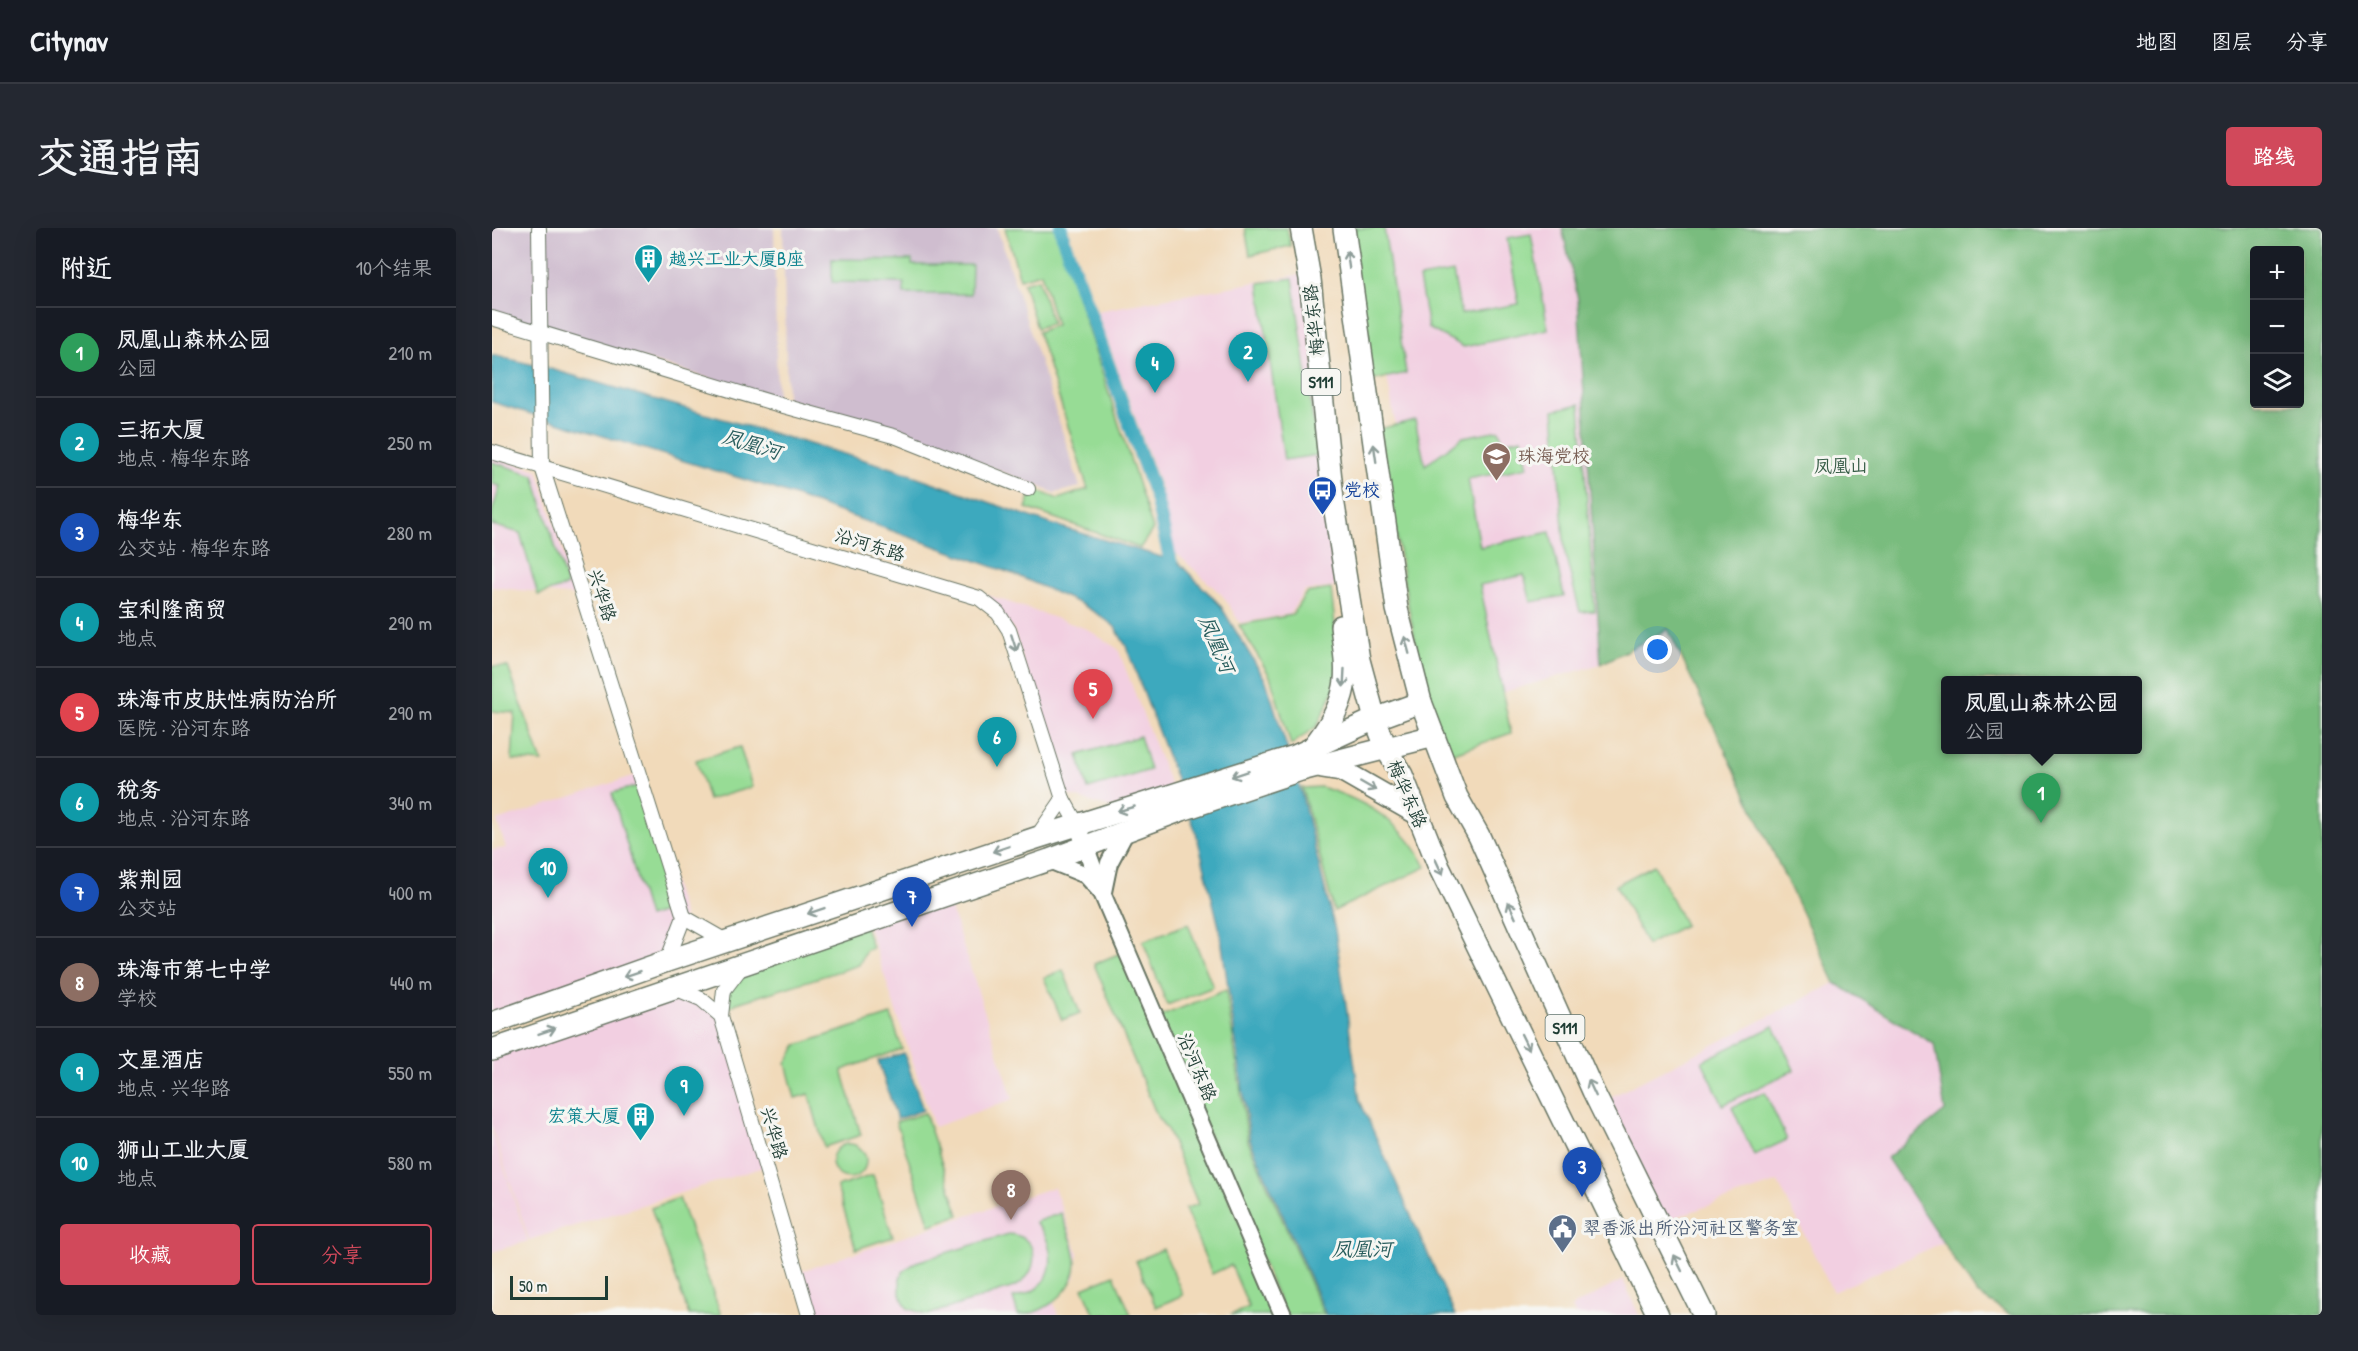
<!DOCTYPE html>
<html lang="zh">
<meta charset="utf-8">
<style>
body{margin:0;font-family:"Patrick Hand","LXGW WenKai TC",sans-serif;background:#242831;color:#f1f3f6}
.controls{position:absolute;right:18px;top:18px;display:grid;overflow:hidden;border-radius:6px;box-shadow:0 6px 24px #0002}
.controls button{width:54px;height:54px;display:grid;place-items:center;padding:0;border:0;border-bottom:2px solid #363941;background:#171b24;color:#f1f3f6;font:30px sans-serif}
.scale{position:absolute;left:18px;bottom:15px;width:98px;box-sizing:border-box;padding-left:6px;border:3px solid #1f3d34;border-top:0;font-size:16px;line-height:21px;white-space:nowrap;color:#1f3d34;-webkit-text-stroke:4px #f6f6f2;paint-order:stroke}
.you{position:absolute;left:1166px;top:422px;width:21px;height:21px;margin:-15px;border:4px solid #fff;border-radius:50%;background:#1a73e8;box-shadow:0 0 0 9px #1a73e833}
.badge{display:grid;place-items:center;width:39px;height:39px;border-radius:50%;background:#d1495b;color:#fff;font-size:20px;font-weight:700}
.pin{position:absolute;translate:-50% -50px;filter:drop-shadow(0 2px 3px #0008)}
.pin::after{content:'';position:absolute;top:32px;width:21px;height:18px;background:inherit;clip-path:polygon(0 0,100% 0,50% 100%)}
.popup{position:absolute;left:1449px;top:448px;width:201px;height:78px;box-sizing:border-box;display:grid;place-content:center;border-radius:6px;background:#171b24;filter:drop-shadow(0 2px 4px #0005);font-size:20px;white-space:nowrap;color:#9ea1a6}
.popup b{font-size:22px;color:#f1f3f6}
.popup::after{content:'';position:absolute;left:50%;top:100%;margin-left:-12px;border:12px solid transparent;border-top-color:#171b24}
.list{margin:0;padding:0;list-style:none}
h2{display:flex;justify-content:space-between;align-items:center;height:78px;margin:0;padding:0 24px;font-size:26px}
h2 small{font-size:20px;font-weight:400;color:#9ea1a6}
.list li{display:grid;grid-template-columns:39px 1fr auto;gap:18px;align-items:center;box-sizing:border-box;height:90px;padding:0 24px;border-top:2px solid #363941}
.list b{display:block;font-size:22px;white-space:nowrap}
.list p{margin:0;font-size:20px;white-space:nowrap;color:#9ea1a6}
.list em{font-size:20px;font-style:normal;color:#9ea1a6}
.actions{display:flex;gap:12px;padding:18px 24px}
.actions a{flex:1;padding:14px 0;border:2px solid #d1495b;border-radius:6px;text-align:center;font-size:21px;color:#d1495b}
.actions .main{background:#d1495b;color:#fff}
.icon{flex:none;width:33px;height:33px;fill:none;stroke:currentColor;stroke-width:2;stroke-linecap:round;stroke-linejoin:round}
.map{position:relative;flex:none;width:1830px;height:1087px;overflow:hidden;border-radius:6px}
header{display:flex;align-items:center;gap:36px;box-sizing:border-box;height:84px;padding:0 30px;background:#171b24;border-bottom:2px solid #363941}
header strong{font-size:28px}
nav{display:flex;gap:33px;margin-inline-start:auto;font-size:21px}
.intro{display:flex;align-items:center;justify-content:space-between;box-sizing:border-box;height:144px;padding:0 36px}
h1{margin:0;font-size:42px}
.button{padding:15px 27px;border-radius:6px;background:#d1495b;color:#fff;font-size:21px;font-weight:700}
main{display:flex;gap:36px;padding:0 36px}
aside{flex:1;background:#171b24;border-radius:6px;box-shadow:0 6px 24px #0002}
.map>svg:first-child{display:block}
</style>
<header>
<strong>Citynav</strong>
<nav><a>地图</a><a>图层</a><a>分享</a></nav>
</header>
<div class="intro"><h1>交通指南</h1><a class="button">路线</a></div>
<main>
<aside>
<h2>附近<small>10个结果</small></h2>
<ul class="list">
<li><span class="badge" style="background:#2e9e5b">1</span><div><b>凤凰山森林公园</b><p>公园</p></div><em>210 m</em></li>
<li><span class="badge" style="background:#0f9aa8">2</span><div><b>三拓大厦</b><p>地点 · 梅华东路</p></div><em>250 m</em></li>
<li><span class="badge" style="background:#1a4fb4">3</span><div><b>梅华东</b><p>公交站 · 梅华东路</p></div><em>280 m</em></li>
<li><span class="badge" style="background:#0f9aa8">4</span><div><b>宝利隆商贸</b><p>地点</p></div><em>290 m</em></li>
<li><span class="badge" style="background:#e0444e">5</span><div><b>珠海市皮肤性病防治所</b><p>医院 · 沿河东路</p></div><em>290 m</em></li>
<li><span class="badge" style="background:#0f9aa8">6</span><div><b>税务</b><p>地点 · 沿河东路</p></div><em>340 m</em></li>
<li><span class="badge" style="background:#1a4fb4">7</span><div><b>紫荆园</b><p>公交站</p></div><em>400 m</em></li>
<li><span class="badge" style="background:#8d6e63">8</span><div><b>珠海市第七中学</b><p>学校</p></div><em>440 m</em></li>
<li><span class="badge" style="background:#0f9aa8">9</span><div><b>文星酒店</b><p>地点 · 兴华路</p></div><em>550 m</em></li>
<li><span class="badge" style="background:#0f9aa8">10</span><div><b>狮山工业大厦</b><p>地点</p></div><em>580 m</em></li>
</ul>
<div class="actions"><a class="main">收藏</a><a>分享</a></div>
</aside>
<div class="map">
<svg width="1830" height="1087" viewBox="0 0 1830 1087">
<rect width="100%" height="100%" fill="#f6f6f2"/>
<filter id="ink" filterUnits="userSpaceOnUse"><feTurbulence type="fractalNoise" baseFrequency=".0167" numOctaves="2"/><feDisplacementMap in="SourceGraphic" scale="12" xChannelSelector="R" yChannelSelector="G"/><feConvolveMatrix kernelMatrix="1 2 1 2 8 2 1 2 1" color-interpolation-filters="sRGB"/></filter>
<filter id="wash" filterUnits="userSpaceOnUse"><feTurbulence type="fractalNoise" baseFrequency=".008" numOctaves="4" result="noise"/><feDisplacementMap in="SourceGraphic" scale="24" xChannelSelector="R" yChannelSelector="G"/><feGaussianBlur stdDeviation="1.35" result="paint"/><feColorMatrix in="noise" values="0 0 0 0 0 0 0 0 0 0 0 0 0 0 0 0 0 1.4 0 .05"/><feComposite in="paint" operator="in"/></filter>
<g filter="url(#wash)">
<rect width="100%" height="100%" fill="#f1daba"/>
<g fill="#f2cfe1">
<polygon points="869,0 1070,0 1086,71 1109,436 953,481"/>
<polygon points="810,46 845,308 843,359 812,363 798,386 748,395 731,368 683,324 669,260 605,83"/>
<polygon points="0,229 46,242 84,368 0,359"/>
<polygon points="484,363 595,401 626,421 680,562 619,580 573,566 521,401"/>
<polygon points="147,546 192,689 175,733 0,795 0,622 14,620 5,593"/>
<polygon points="455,668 521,871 442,899 375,695"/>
<polygon points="1343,755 1442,816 1453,883 1395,930 1452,1014 1341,1064 1286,954 1169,994 1111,873"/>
<polygon points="181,761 228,789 272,939 37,1012 0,900 0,823"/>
<polygon points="0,903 36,1013 0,1024"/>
<polygon points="562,959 586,1025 583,1050 562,1075 566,1087 319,1087 306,1044"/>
<polygon points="1131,1052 1147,1087 1083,1087 1080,1079"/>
</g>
<g fill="#cfbdcf">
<polygon points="0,0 282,0 285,171 0,85"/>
<polygon points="291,0 505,0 588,259 563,265 403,201 295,172"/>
</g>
<g fill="#97dc95" stroke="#5b8c64" stroke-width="1.5">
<polygon points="513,0 563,0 661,301 648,320 534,280 541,261 566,271 596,261 546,104 564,97 549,45 528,51"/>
<polygon points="753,0 795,0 799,18 758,27"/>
<polygon points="855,0 892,0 914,145 879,153"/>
<polygon points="1039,6 1056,101 972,119 936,100 927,50 961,44 969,86 1027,76 1015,10"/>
<polygon points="340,31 420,32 420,37 480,37 479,66 412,66 412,55 340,54"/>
<polygon points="801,50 826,227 792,232 767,55"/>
<polygon points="546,51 560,95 545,100 531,55"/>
<polygon points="1088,176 1103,383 1088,384 1073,326 1062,182"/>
<polygon points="923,192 933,237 971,209 1007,202 1011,214 1030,210 1036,239 976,251 988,319 1058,304 1072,368 1039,374 1032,347 988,357 1019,505 959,526 935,471 916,377 887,201"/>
<polygon points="0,234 42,247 75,358 46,367 28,305 0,297 0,284 8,258 0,256"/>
<polygon points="839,361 847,433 842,462 825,498 799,517 778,448 747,397 800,387 814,365"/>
<polygon points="0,438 16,439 50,534 20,532 23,485 0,483"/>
<polygon points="648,508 658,542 596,561 586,527"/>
<polygon points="248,519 260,559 216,572 204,532"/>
<polygon points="146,558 181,681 156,689 120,565"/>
<path d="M829 559C875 573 912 595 934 639L842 683 810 560Z"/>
<polygon points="1162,637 1193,697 1155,717 1124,657"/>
<polygon points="696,696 721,759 675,777 651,713"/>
<polygon points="373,698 380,720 374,722 367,737 245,775 233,783 236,763 255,738"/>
<polygon points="631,724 787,1087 739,1087 757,1079 739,1037 720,1046 693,981 706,976 675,901 666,890 602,736"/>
<polygon points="571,742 588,785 570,792 552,750"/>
<polygon points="734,762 756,913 832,1087 793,1087 667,789"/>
<polygon points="399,787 410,821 350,842 369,907 332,919 317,866 303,870 294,835 305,817"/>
<polygon points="1282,798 1302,842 1231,877 1210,833"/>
<polygon points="1273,864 1295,912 1262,927 1240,879"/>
<polygon points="433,885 467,987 438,997 404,894"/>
<circle cx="357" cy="933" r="17"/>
<polygon points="381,947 401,1009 364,1021 345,959"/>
<polygon points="187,970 229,1087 197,1087 159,980"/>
<path d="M569 985C574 1000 584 1018 584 1035 583 1063 553 1086 526 1087L521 1070C527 1068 534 1067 539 1064 567 1049 562 1014 543 994Z"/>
<path d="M517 1006C549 1008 549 1046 522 1059L435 1087 415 1080 408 1066V1050L411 1044 424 1034Z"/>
<polygon points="671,1021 691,1067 664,1079 644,1033"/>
<polygon points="622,1047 639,1087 603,1087 591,1060"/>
</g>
<path fill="#79bc7e" stroke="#4c7c59" stroke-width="1.5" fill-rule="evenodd" d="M1070 0H1830V1087H1519L1485 1066 1395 930 1453 883 1442 816 1343 755 1176 401 1109 436 1086 71ZM1762 22H1808V176H1762ZM1453 452H1645V522H1453Z"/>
<g fill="#3ea9be" stroke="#2e7379" stroke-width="1.5">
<polygon points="0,127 55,140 400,240 559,296 686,334 728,377 774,453 809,564 843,702 868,873 963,1087 834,1087 758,912 728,703 704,604 634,418 623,399 609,388 589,376 524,347 280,260 0,174"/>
<polygon points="412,825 431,882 405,891 386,833"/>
</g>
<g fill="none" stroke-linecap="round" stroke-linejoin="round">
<polyline stroke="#3ea9be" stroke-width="14" points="569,0 572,13 664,270 682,348"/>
</g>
</g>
<g filter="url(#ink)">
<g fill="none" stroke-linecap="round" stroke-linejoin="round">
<defs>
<g id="minor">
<polyline points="47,0 50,239 192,689 175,733"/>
<polyline points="0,90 288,177 405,209 536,261"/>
<polyline points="0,224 487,370 506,385 517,402 571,571 544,610"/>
<polyline points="571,571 585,596"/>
<polyline points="192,689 234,713"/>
<polyline points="180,759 209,771 229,788 317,1087"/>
<polyline points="229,788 232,762 251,737"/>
</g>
<g id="tertiary">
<polyline points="585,596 608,658"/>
<polyline points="557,632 594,647 610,665 791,1087"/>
<polyline points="611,664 617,635 633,605"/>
</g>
<g id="primary">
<polyline points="809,0 818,51 841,271 867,432 883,491 895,522 910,547 947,639 1166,1087"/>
<polyline points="852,0 905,381 929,474 965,569 987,608 1101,863 1212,1087"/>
<path d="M820 520C834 503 848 481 852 459 856 440 851 417 849 398"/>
<polyline points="830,539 849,542 924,585"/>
<polyline points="0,795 175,733 544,610 803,528 883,491 929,474"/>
<polyline points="0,822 557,632 690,582 809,542 942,508"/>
</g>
</defs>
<use href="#minor" stroke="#687463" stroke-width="16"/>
<use href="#tertiary" stroke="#687463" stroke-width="20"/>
<use href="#primary" stroke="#687463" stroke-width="24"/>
<use href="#minor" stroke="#fff" stroke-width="14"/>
<use href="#tertiary" stroke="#fff" stroke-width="16"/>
<use href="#primary" stroke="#fff" stroke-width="21"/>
</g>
<defs><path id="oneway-shaft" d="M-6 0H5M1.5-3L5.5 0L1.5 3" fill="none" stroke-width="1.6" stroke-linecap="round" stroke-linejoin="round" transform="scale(1.5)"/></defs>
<g stroke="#8f9e9a">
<use href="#oneway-shaft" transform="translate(856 32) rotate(-98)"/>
<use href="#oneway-shaft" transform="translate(883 225) rotate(-98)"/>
<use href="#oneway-shaft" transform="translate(522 415) rotate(72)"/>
<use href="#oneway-shaft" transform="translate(915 417) rotate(-105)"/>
<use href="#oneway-shaft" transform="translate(852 450) rotate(93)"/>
<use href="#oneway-shaft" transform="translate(748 546) rotate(162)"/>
<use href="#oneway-shaft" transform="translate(876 558) rotate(30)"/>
<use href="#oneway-shaft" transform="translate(634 581) rotate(164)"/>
<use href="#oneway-shaft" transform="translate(509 621) rotate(161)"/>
<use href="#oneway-shaft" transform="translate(947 639) rotate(65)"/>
<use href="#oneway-shaft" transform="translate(1020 682) rotate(-114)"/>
<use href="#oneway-shaft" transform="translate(324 683) rotate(161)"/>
<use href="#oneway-shaft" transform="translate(140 746) rotate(161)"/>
<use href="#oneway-shaft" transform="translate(55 803) rotate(-19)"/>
<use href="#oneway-shaft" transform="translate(1033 814) rotate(64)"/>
<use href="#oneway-shaft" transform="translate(1100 860) rotate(-115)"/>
<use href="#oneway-shaft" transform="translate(1186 1035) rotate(-116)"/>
</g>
</g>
<defs>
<symbol id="building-pin" viewBox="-11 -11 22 30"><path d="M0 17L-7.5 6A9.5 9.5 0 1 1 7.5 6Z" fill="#0f9aa8" stroke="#f6f6f2"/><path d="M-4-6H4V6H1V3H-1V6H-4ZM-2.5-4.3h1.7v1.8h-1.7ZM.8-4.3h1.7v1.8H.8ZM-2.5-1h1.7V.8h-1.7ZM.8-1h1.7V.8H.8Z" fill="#fff"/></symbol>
<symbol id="university-pin" viewBox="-11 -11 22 30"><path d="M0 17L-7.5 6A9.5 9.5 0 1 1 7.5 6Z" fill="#8d6e63" stroke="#f6f6f2"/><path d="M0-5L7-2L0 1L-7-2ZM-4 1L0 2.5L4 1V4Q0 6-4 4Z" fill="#fff"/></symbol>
<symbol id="bus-pin" viewBox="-11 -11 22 30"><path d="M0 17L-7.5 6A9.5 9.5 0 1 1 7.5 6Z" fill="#1a4fb4" stroke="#f6f6f2"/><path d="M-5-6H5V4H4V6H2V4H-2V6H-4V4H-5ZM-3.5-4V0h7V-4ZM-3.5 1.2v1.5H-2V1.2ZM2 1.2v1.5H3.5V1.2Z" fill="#fff"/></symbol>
<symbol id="civic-pin" viewBox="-11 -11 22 30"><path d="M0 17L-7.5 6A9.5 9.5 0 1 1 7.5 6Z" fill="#5c6f8a" stroke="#f6f6f2"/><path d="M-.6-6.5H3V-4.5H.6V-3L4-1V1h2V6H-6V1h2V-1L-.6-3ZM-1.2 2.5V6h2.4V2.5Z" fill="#fff"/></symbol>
</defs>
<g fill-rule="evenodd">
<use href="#building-pin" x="140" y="14" width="33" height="45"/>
<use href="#university-pin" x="988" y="212" width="33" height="45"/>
<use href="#bus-pin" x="814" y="246" width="33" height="45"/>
<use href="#building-pin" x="132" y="872" width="33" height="45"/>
<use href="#civic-pin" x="1054" y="984" width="33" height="45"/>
</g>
<g text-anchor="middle" stroke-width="6" stroke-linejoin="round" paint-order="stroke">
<g fill="#f6f6f2" stroke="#60746d" stroke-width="1.5">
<rect x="809.5" y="141" width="39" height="26" rx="4.5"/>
<rect x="1053.5" y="787" width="39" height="26" rx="4.5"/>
</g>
<g font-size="16" font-weight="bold" fill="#1f3d34">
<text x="829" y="160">S111</text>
<text x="1073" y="806">S111</text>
</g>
<g font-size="18" fill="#0d838f" stroke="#f6f6f2" text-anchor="start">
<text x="177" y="37">越兴工业大厦B座</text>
<text x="128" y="894" text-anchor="end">宏策大厦</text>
</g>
<g font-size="18" fill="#1f3d34" stroke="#f6f6f2">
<text transform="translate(822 92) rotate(-96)" y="6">梅华东路</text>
<text transform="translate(378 317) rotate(17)" y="6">沿河东路</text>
<text transform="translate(110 367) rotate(72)" y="6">兴华路</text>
<text transform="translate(915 566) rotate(66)" y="6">梅华东路</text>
<text transform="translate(705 839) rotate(67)" y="6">沿河东路</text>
<text transform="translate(282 905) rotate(74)" y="6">兴华路</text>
</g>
<g font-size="18" fill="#785e54" stroke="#f6f6f2" text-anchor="start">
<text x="1026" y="234">珠海党校</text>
</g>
<g font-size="18" fill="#375d47" stroke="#f6f6f2">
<text x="1349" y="244">凤凰山</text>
</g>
<g font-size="18" fill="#164399" stroke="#f6f6f2" text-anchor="start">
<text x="852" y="268">党校</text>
</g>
<g font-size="18" fill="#4e5e75" stroke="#f6f6f2" text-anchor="start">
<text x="1091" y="1006">翠香派出所沿河社区警务室</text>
</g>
<g font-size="20" font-style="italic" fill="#285d5d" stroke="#f6f6f2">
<text transform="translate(260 216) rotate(17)" y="7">凤凰河</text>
<text transform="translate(725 416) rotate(67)" y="7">凤凰河</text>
<text x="870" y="1028">凤凰河</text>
</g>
</g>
</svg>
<div class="controls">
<button>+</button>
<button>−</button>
<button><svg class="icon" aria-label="layers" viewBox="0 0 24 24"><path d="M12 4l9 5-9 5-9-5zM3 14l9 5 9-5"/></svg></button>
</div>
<div class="scale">50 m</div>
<div class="you"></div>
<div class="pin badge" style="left:1549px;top:595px;background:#2e9e5b">1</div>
<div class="popup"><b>凤凰山森林公园</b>公园</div>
<div class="pin badge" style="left:756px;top:154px;background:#0f9aa8">2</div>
<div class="pin badge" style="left:1090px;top:969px;background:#1a4fb4">3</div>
<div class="pin badge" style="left:663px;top:165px;background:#0f9aa8">4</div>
<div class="pin badge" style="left:601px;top:491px;background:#e0444e">5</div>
<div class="pin badge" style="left:505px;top:539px;background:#0f9aa8">6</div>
<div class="pin badge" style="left:420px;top:699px;background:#1a4fb4">7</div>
<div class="pin badge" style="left:519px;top:992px;background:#8d6e63">8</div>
<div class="pin badge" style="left:192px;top:888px;background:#0f9aa8">9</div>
<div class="pin badge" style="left:56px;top:670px;background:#0f9aa8">10</div>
</div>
</main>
